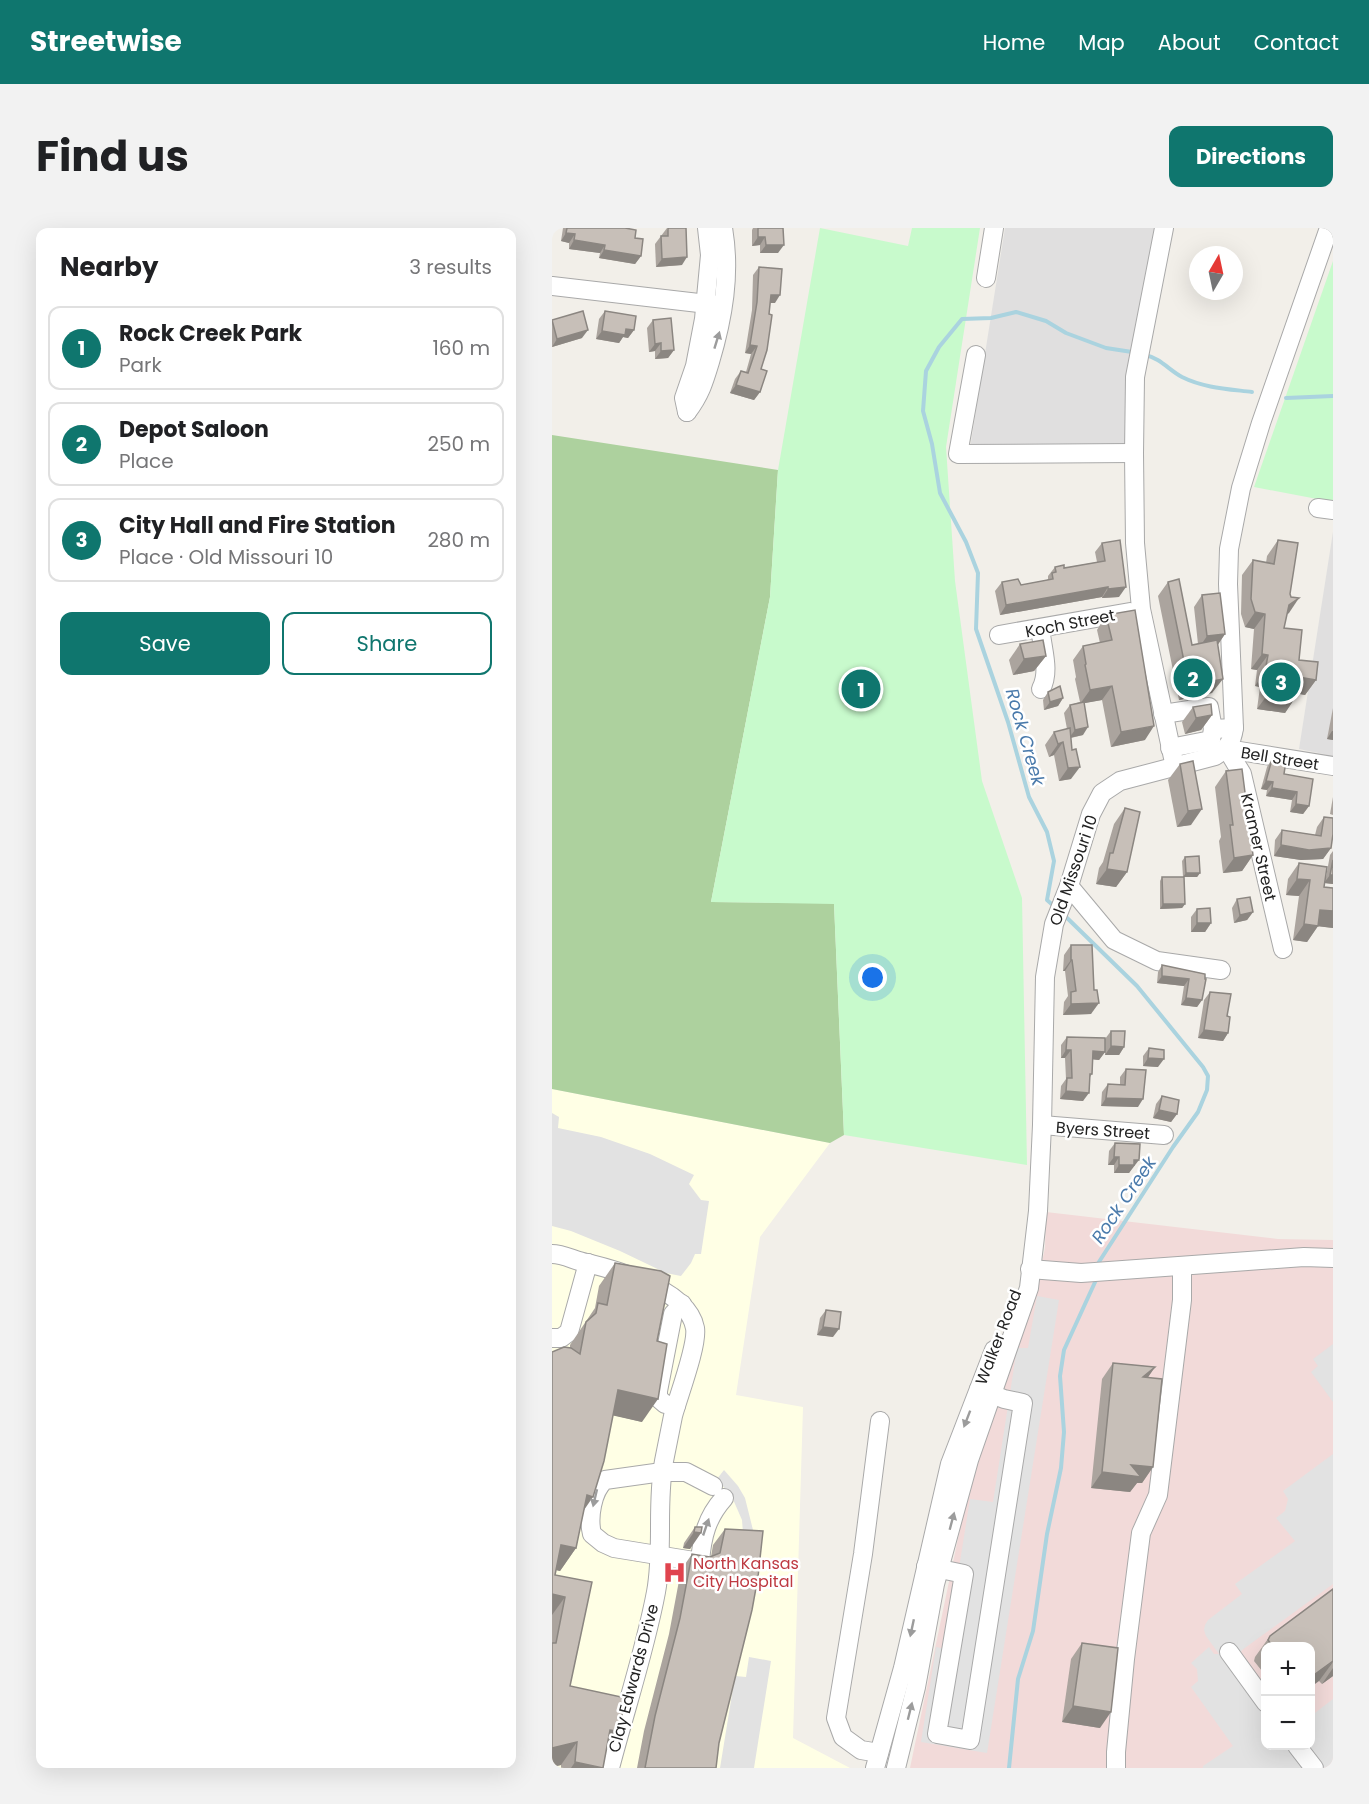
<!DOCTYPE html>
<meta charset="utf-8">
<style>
body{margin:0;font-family:Poppins,sans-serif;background:#f2f2f2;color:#202124}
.controls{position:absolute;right:18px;bottom:18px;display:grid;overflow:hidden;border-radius:12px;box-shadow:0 6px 24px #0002}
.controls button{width:54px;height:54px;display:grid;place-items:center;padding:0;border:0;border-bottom:2px solid #e0e0e0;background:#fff;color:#202124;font:30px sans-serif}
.compass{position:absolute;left:637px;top:18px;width:54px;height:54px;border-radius:50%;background:#fff;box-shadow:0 6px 24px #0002;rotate:9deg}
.you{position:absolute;left:321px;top:750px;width:21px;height:21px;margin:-15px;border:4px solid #fff;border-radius:50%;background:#1a73e8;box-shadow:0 0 0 9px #1a73e833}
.badge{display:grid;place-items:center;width:39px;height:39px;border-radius:50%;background:#0f766e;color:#fff;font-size:20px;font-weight:700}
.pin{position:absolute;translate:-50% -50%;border:3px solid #fff;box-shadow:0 2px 6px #0006}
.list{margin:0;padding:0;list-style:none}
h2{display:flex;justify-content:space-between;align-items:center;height:78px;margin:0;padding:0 24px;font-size:26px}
h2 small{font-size:20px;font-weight:400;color:#757577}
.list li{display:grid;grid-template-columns:39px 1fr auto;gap:18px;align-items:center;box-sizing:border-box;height:84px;margin:0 12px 12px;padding:0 12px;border:2px solid #e0e0e0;border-radius:12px}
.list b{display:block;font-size:22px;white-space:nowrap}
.list p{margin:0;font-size:20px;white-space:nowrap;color:#757577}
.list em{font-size:20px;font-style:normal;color:#757577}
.actions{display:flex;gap:12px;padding:18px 24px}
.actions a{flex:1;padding:14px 0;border:2px solid #0f766e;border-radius:12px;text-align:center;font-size:21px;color:#0f766e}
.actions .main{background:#0f766e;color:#fff}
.map{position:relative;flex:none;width:781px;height:1540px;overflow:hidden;border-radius:12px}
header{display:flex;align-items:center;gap:36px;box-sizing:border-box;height:84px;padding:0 30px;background:#0f766e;color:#fff}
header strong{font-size:28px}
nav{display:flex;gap:33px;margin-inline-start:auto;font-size:21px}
.intro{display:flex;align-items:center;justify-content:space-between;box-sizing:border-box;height:144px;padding:0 36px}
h1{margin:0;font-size:42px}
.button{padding:15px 27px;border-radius:12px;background:#0f766e;color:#fff;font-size:21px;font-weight:700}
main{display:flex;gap:36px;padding:0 36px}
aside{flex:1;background:#fff;border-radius:12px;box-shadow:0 6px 24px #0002}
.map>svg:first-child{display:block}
</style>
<header>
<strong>Streetwise</strong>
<nav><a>Home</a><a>Map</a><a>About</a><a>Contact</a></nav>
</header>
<div class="intro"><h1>Find us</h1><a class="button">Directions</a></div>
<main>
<aside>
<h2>Nearby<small>3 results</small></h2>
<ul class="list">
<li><span class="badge">1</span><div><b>Rock Creek Park</b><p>Park</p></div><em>160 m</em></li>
<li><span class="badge">2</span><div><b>Depot Saloon</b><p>Place</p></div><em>250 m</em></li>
<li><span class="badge">3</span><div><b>City Hall and Fire Station</b><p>Place · Old Missouri 10</p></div><em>280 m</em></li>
</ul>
<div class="actions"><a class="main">Save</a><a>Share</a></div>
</aside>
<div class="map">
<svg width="781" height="1540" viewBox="0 0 781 1540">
<rect width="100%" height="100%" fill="#f2efe9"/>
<g fill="#e0dfdf">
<polygon points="453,0 605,0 576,219 418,220"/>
<polygon points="781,304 781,528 747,521"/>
</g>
<path fill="#f2dad9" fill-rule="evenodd" d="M494 984 726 1011 781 1012V1540H358L417 1258 483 1065 493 1020ZM714 1418H758V1518H714Z"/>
<polygon fill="#ffffe5" points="0,861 278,915 208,1009 184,1167 251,1179 241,1510 298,1540 0,1540"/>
<polygon fill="#add19e" points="0,207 226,242 218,369 159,674 282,675 292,907 278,915 0,861"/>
<g fill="#c8facc">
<polygon points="268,0 356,18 360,0 428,0 394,219 403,353 430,553 470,670 475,937 292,907 282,676 159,674 218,369 226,242"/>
<polygon points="781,33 781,274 702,259"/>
</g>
<g fill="#e2e2e2">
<polygon points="0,885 7,889 6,900 49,909 98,926 142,947 137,956 149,972 157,973 149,1026 143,1026 139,1035 129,1048 114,1045 68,1023 19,1003 0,998"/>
<polygon points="485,1068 507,1072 435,1525 369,1514 384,1419 394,1421 418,1271 441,1274 465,1120 476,1120"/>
<polygon points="781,1116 781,1174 759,1144 766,1138 761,1131"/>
<polygon points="781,1226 781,1356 690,1422 688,1426 713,1466 714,1518 758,1518 759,1488 781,1471 781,1540 651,1540 651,1538 681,1518 639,1459 646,1453 645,1441 639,1435 657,1419 662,1426 667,1426 654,1408 652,1402 653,1397 656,1392 690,1366 683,1356 743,1313 724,1290 733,1283 736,1271 731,1263"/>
<polygon points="172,1242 186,1258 193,1270 201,1302 200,1319 191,1305 190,1292 180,1269 165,1251"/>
<polygon points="197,1429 219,1433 202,1540 168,1540 183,1448 194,1449"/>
</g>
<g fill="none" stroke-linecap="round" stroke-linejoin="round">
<g stroke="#aad3df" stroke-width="4">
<path d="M593 127C608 130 617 142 630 149 652 160 676 161 700 164"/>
<polyline points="734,170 781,168"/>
<polyline points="503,679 495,672 502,633 495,604 477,569 456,494 424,401 426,345 414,314 388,265 380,216 371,183 374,143 387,119 410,91 439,90 464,84 494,93 514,105 554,120 580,124"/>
<polyline points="511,686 585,758 651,839 656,848 655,862 646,884 621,919 545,1037"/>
<polyline points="457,1540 466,1451 481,1403 495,1306 509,1240 512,1204 508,1148 512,1122 544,1052"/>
</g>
<defs>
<g id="minor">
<polyline points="612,0 583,149 582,225 583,315 589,381 623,539"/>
<polyline points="434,50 442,0"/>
<polyline points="0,58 164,77"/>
<polyline points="424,127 406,226 582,225"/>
<path d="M135 184C148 167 152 154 158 134 171 90 179 46 171 0"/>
<polyline points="135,184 132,170 143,138 152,91 158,27 155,0"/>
<polyline points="766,280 781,282"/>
<path d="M489 406C491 424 498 444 489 461"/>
<polyline points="447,407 578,384"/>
<polyline points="611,486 657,479 661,501 682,500"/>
<polyline points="618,520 659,512 661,501"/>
<polyline points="675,521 690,546 731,721"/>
<polyline points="675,521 781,538"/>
<polyline points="517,658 562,712 605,733 669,742"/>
<polyline points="490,897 612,907"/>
<path d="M0 1026C12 1026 23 1033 35 1035 68 1043 136 1062 143 1100 146 1117 126 1169 121 1188 118 1203 115 1218 112 1233 104 1276 112 1321 104 1364 93 1423 73 1482 58 1540"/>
<polyline points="478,1041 529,1045 752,1029 781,1030"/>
<polyline points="0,1110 9,1110 17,1104 36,1035"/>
<polyline points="124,1178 113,1176 106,1170 106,1163 121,1086 130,1076"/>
<path d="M161 1258 134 1244H110L53 1252C40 1263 36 1290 40 1306L51 1315 62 1320 148 1334C150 1308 155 1289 172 1270"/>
<polyline points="374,1338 412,1346 385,1506 418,1512 471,1175 452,1171 427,1161"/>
<polyline points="677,1424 714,1475"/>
<polyline points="745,1518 762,1540"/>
<polyline points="327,1525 309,1522 291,1509 284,1490 311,1326 328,1193"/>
<polyline points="323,1540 351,1440 398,1236 442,1122"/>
<path d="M344 1540 364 1459 383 1356 417 1232 477 1060 486 983 490 897 493 749 502 696 517 658 539 586 550 565 568 553 663 528C676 520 680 514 682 500L676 356 677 321 689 260 709 195 777 0"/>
<polyline points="564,1540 564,1524 573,1431 589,1305 606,1267 630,1072 630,1038"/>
</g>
</defs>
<use href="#minor" stroke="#a9a9a9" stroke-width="20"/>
<use href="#minor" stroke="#fff" stroke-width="18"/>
</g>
<g fill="#aba49e">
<polygon points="11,0 73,0 83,10 89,28 83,36 47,30 48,25 17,21 17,15 9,13"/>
<polygon points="115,0 130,37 104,39 103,16"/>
<polygon points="201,0 231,0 226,25 208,25 208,17 200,18 200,2"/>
<polygon points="207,39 223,75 218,75 209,141 208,164 202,172 178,165 183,151 189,143 194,144 199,126 193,125 200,82 201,47"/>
<polygon points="53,83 82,102 76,110 71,109 67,115 44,111 47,91"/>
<polygon points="0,92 30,110 0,119"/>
<polygon points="101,92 122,122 116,130 103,131 103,123 97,124 95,100"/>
<polygon points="726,312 738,366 737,385 735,386 732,400 747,432 764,452 753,467 744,465 743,470 733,485 705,481 708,459 703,458 705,442 699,441 702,401 693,399 689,386 690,347 701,332 714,335 715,328"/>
<polygon points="550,315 567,369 550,370 550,369 448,387 443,363 450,354 469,357 495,352 496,351 496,348 503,339 512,340 545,334 543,324"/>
<polygon points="616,354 640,417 646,416 642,379 650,367 673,406 666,416 660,465 627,472 606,368"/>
<polygon points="554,387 593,512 559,519 550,472 532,475 531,507 519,510 519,551 507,553 502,527 497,529 493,517 502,504 515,501 512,485 518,477 528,474 523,451 524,449 521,432 531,418 548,415 545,402"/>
<polygon points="468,416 494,428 482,443 461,447 457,432"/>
<polygon points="496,464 511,470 506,478 492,482 491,472"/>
<polygon points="641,479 660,487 649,502 633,506 630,494"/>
<polygon points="781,480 781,512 775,511"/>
<polygon points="720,531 757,578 751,586 738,584 740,572 714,568 715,562 709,561 715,539"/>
<polygon points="628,536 639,597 625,599 616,552"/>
<polygon points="674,543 701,627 690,643 671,645 667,613 669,609 663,559"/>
<polygon points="781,569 781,587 778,586"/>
<polygon points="573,580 575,644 564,659 544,656 547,640 551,634 562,596"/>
<polygon points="772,589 779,620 771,631 749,632 722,628 723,612 730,602 763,607 765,599"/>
<polygon points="781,623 781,656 773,655 772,659 781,660 781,700 766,698 755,714 741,712 747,668 734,667 736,651 747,635 774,649 778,627"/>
<polygon points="633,629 648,645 645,649 632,649 633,676 630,680 608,681 608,653 610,649 631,649 630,633"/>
<polygon points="685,671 701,684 695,692 682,695 680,680"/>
<polygon points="645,681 659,695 653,704 639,704 639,689"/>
<polygon points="519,717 542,762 539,786 511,787 512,774 516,768 513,743 511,743 512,727"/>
<polygon points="610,737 653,746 650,772 645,779 629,777 632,758 605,755 606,744"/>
<polygon points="658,764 676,805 671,813 646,810 652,772"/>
<polygon points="559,803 572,819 567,827 553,827 553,812 553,824 547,832 541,831 540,846 538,849 531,873 508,871 509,858 514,851 513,830 509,830 509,817 515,809 553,811"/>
<polygon points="597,820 606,839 591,838 591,828"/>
<polygon points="574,841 586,879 549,878 550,864 556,856 568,857 568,849"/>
<polygon points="610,868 625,886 619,894 601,890 604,876"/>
<polygon points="563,915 581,940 580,940 577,945 562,945 562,937 556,937 557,923"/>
<polygon points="63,1035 90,1194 61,1187 32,1282 24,1320 8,1343 4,1342 3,1347 40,1354 18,1458 55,1519 51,1540 9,1540 9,1537 0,1539 0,1124 18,1120 18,1117 43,1080 47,1058"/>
<polygon points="274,1082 281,1109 265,1107 268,1090"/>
<polygon points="561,1135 603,1139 596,1149 601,1239 590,1255 585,1255 578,1264 539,1260 550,1151"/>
<polygon points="143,1299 150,1299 138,1321 131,1320 132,1315"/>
<polygon points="173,1301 167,1515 164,1540 85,1540 92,1503 117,1406 129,1342 140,1326 159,1329 161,1317"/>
<polygon points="781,1361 781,1448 770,1456 767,1453 759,1419 714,1419 714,1448 702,1433 703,1429 718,1408"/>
<polygon points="530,1415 548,1500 510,1494 519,1431"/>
</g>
<g fill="#8b8681">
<polygon points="14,5 23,6 17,15 9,13"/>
<polygon points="206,9 213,9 208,17 200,18"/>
<polygon points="22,12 53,17 48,25 17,21"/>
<polygon points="214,17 232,17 226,25 208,25"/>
<polygon points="52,22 89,28 83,36 47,30"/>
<polygon points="135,29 130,37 104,39 110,31"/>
<polygon points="219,67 228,67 223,75 213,75"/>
<polygon points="74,101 82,102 76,110 71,109 67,115 44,111 50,103"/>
<polygon points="36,102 30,110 0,119 5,111"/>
<polygon points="109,115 103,123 97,124 103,116"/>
<polygon points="198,117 205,118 199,126 193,125"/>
<polygon points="122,122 116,130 103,131 109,123"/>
<polygon points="184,157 208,164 202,172 178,165"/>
<polygon points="556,359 550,369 448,387 454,377"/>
<polygon points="574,359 567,369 550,370 556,361"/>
<polygon points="747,370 737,385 726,392 737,377"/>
<polygon points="703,384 713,386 702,401 693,399"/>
<polygon points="673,406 665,418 647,420 655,408"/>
<polygon points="710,426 716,427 705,442 699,441"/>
<polygon points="494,428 482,443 461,447 472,431"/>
<polygon points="713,443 719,444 708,459 703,458"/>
<polygon points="747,449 764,452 753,467 736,464"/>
<polygon points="671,451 660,465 627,472 637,458"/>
<polygon points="560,458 550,472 528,476 538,462"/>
<polygon points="716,466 743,470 733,485 705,481"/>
<polygon points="511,470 506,478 492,482 498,474"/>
<polygon points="660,487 649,502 633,506 644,490"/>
<polygon points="602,498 593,512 559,519 569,504"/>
<polygon points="536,499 531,507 517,510 523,502"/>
<polygon points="780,503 781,503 781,512 775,511"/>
<polygon points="511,514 502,527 497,529 506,516"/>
<polygon points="528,539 519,551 507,553 516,540"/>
<polygon points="714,553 721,554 715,562 709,561"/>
<polygon points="720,560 745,564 740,572 714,568"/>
<polygon points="744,576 757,578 751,586 738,584"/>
<polygon points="650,581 639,597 625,599 636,583"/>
<polygon points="729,617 779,620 771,631 749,632 722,628"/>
<polygon points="701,627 690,643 671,645 682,630"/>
<polygon points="555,641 575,644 564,659 544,656"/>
<polygon points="634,645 648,645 645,649 631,649"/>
<polygon points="778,647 781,647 781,656 772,655"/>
<polygon points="745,651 758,652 747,668 734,667"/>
<polygon points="611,676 633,676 630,680 608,681"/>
<polygon points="768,682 781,683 781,700 764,698 766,698 755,714 741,712 752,696"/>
<polygon points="701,684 695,692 682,695 688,687"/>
<polygon points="645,695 659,695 653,704 639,704"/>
<polygon points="519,732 520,732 513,743 511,743"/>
<polygon points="610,748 637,751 632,758 605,755"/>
<polygon points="634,770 650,772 645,779 629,777"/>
<polygon points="547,775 539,786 511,787 519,776"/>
<polygon points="652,802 676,805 671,813 646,810"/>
<polygon points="559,818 572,819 567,827 553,827"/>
<polygon points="514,822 519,822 513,830 509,830"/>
<polygon points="541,823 553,824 547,832 536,831"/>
<polygon points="596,830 612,831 606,839 591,838"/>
<polygon points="514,863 537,865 531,873 508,871"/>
<polygon points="554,870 591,871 586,879 549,878"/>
<polygon points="607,882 625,886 619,894 601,890"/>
<polygon points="562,929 567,929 562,937 556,937"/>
<polygon points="582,932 587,932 577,945 562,945 567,937"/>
<polygon points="271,1099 287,1101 281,1109 265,1107"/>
<polygon points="603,1139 592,1155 591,1149"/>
<polygon points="66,1162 106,1171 90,1194 50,1185"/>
<polygon points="579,1237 601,1239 590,1255 585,1255 578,1264 539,1260 550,1244"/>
<polygon points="35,1267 41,1269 25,1292"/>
<polygon points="142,1304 149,1305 138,1321 131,1320"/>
<polygon points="9,1317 24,1320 8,1343 0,1341"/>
<polygon points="0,1366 13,1369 0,1387"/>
<polygon points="781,1434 767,1453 759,1459 759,1449"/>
<polygon points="781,1440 781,1448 770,1456"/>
<polygon points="521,1478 559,1484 548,1500 510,1494"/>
<polygon points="58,1502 66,1503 50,1526"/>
<polygon points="25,1514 9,1537 0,1539 0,1520"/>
<polygon points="23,1534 51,1540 19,1540"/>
</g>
<g fill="#c7bfb8" stroke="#8b8681" stroke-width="1.5">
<polygon points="15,0 73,0 84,2 83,10 91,11 89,28 52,22 53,17 22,12 23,6 14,5"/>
<polygon points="116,0 134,0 135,29 110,31 109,8 116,8"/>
<polygon points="206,0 231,0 232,17 214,17 213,9 206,9"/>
<polygon points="207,39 230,41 228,67 219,67 217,86 220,87 215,122 209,141 215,143 208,164 184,157 189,143 196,145 205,118 198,117 205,74"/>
<polygon points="31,83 36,102 5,111 0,92"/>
<polygon points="53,83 84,88 82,102 74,101 73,107 50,103"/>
<polygon points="119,90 122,122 109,123 109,115 103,116 101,92"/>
<polygon points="568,312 574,359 556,361 556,359 454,377 450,354 466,351 469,357 501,351 500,345 504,344 503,339 512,337 512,340 553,333 550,315"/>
<polygon points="726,312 746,315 738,366 739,369 747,370 737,377 732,400 750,402 747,432 766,434 764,452 747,449 743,470 716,466 719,444 713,443 716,427 710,426 713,386 703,384 699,371 701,332 722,336"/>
<polygon points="627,351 640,417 665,412 671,451 637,458 616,354"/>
<polygon points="668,365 673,406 655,408 650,367"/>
<polygon points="583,382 602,498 569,504 560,458 538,462 533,437 534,436 531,418 560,412 554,387"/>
<polygon points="491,412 494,428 472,431 468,416"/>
<polygon points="508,458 511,470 498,474 496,464"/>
<polygon points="532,474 536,499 523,502 518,477"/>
<polygon points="659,476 660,487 644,490 641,479"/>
<polygon points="518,500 520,522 524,521 528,539 516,540 511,514 506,516 502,504"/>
<polygon points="720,531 734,533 732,546 761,551 757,578 744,576 745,564 720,560 721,554 714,553"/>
<polygon points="641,533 650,581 636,583 628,536"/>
<polygon points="690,541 701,627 682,630 678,597 681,597 674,543"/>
<polygon points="573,580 588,584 575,644 555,641 558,625 561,625"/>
<polygon points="772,589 781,590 781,606 779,620 757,622 729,617 730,602 769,608"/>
<polygon points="647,628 648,645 634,645 633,629"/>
<polygon points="781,632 781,647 778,647"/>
<polygon points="747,635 775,639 772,659 781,660 781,683 768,682 766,698 752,696 758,652 745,651"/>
<polygon points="610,649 632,649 633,676 611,676"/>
<polygon points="698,669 701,684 688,687 685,671"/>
<polygon points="658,680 659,695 645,695 645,681"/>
<polygon points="519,717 540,717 542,762 545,762 547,775 519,776 519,764 524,763 520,732 519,732"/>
<polygon points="610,737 653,746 653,751 654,751 650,772 634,770 637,751 610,748"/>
<polygon points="658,764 679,766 675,788 678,789 676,805 652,802"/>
<polygon points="559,803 573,803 572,819 559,818"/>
<polygon points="515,809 553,810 553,824 541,823 540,846 538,846 537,865 514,863 515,850 520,850 519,822 514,822"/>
<polygon points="597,820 612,822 612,831 596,830"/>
<polygon points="574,841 594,842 591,871 554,870 556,856 573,857"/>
<polygon points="610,868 627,872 625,886 607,882"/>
<polygon points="563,915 588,916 587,932 582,932 582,937 567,937 567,929 562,929"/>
<polygon points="63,1035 109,1043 118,1048 105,1113 115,1116 106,1171 66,1162 52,1233 41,1269 35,1267 24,1320 9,1317 3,1347 40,1354 18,1458 74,1470 66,1503 58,1502 51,1540 23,1534 25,1514 0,1520 0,1415 4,1415 13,1369 0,1366 0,1124 12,1119 19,1120 28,1126 34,1094 44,1085 46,1075 55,1077"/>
<polygon points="274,1082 289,1084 287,1101 271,1099"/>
<polygon points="561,1135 603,1139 591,1149 610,1151 601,1239 579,1237 589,1249 550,1244"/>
<polygon points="143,1299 150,1299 149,1305 142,1304"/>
<polygon points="173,1301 211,1303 206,1349 200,1382 167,1515 164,1540 93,1540 103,1488 128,1390 140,1326 158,1329 168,1325"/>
<polygon points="781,1361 781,1433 759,1449 759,1419 721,1419 716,1412 718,1408"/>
<polygon points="530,1415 566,1420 559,1484 521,1478"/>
</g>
<defs><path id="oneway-solid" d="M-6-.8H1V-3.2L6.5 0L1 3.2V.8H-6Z" transform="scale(1.5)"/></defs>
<g fill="#9c9c9c">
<use href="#oneway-solid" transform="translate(165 112) rotate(-73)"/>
<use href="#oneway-solid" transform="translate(415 1191) rotate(111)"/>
<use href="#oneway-solid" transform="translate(43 1270) rotate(103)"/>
<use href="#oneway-solid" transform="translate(400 1293) rotate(-75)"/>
<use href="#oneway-solid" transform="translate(154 1299) rotate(-71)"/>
<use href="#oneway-solid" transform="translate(360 1400) rotate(102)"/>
<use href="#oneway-solid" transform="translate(358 1483) rotate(-76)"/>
</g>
<defs>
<symbol id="hospital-bare" viewBox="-9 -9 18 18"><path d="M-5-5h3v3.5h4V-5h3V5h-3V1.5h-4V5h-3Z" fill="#e0444e" stroke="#fff" stroke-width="2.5" paint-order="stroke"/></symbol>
</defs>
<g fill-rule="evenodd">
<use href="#hospital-bare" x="106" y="1328" width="33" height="33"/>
</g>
<g text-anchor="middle" stroke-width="5" stroke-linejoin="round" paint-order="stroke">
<g font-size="16" fill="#222" stroke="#fff">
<text transform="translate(518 395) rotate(-11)" y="6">Koch Street</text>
<text transform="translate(728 530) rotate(9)" y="6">Bell Street</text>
<text transform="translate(707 619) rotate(77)" y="6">Kramer Street</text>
<text transform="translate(521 642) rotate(-71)" y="6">Old Missouri 10</text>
<text transform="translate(551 902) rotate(4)" y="6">Byers Street</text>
<text transform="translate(446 1109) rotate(-69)" y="6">Walker Road</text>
<text transform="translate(81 1450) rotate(-75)" y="6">Clay Edwards Drive</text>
</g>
<g font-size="16" fill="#be3a42" stroke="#fff" text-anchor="start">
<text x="141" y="1341">North Kansas<tspan x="141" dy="18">City Hospital</tspan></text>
</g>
<g font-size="18" font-style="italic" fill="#4a7aab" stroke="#fff">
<text transform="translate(473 509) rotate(74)" y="6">Rock Creek</text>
<text transform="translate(572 972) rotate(-56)" y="6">Rock Creek</text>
</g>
</g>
</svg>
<div class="controls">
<button>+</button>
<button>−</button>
</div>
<svg class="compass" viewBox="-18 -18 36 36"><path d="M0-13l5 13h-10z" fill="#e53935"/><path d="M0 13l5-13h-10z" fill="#757577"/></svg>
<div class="you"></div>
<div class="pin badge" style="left:309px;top:461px">1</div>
<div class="pin badge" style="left:641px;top:450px">2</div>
<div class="pin badge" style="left:729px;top:454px">3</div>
</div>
</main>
